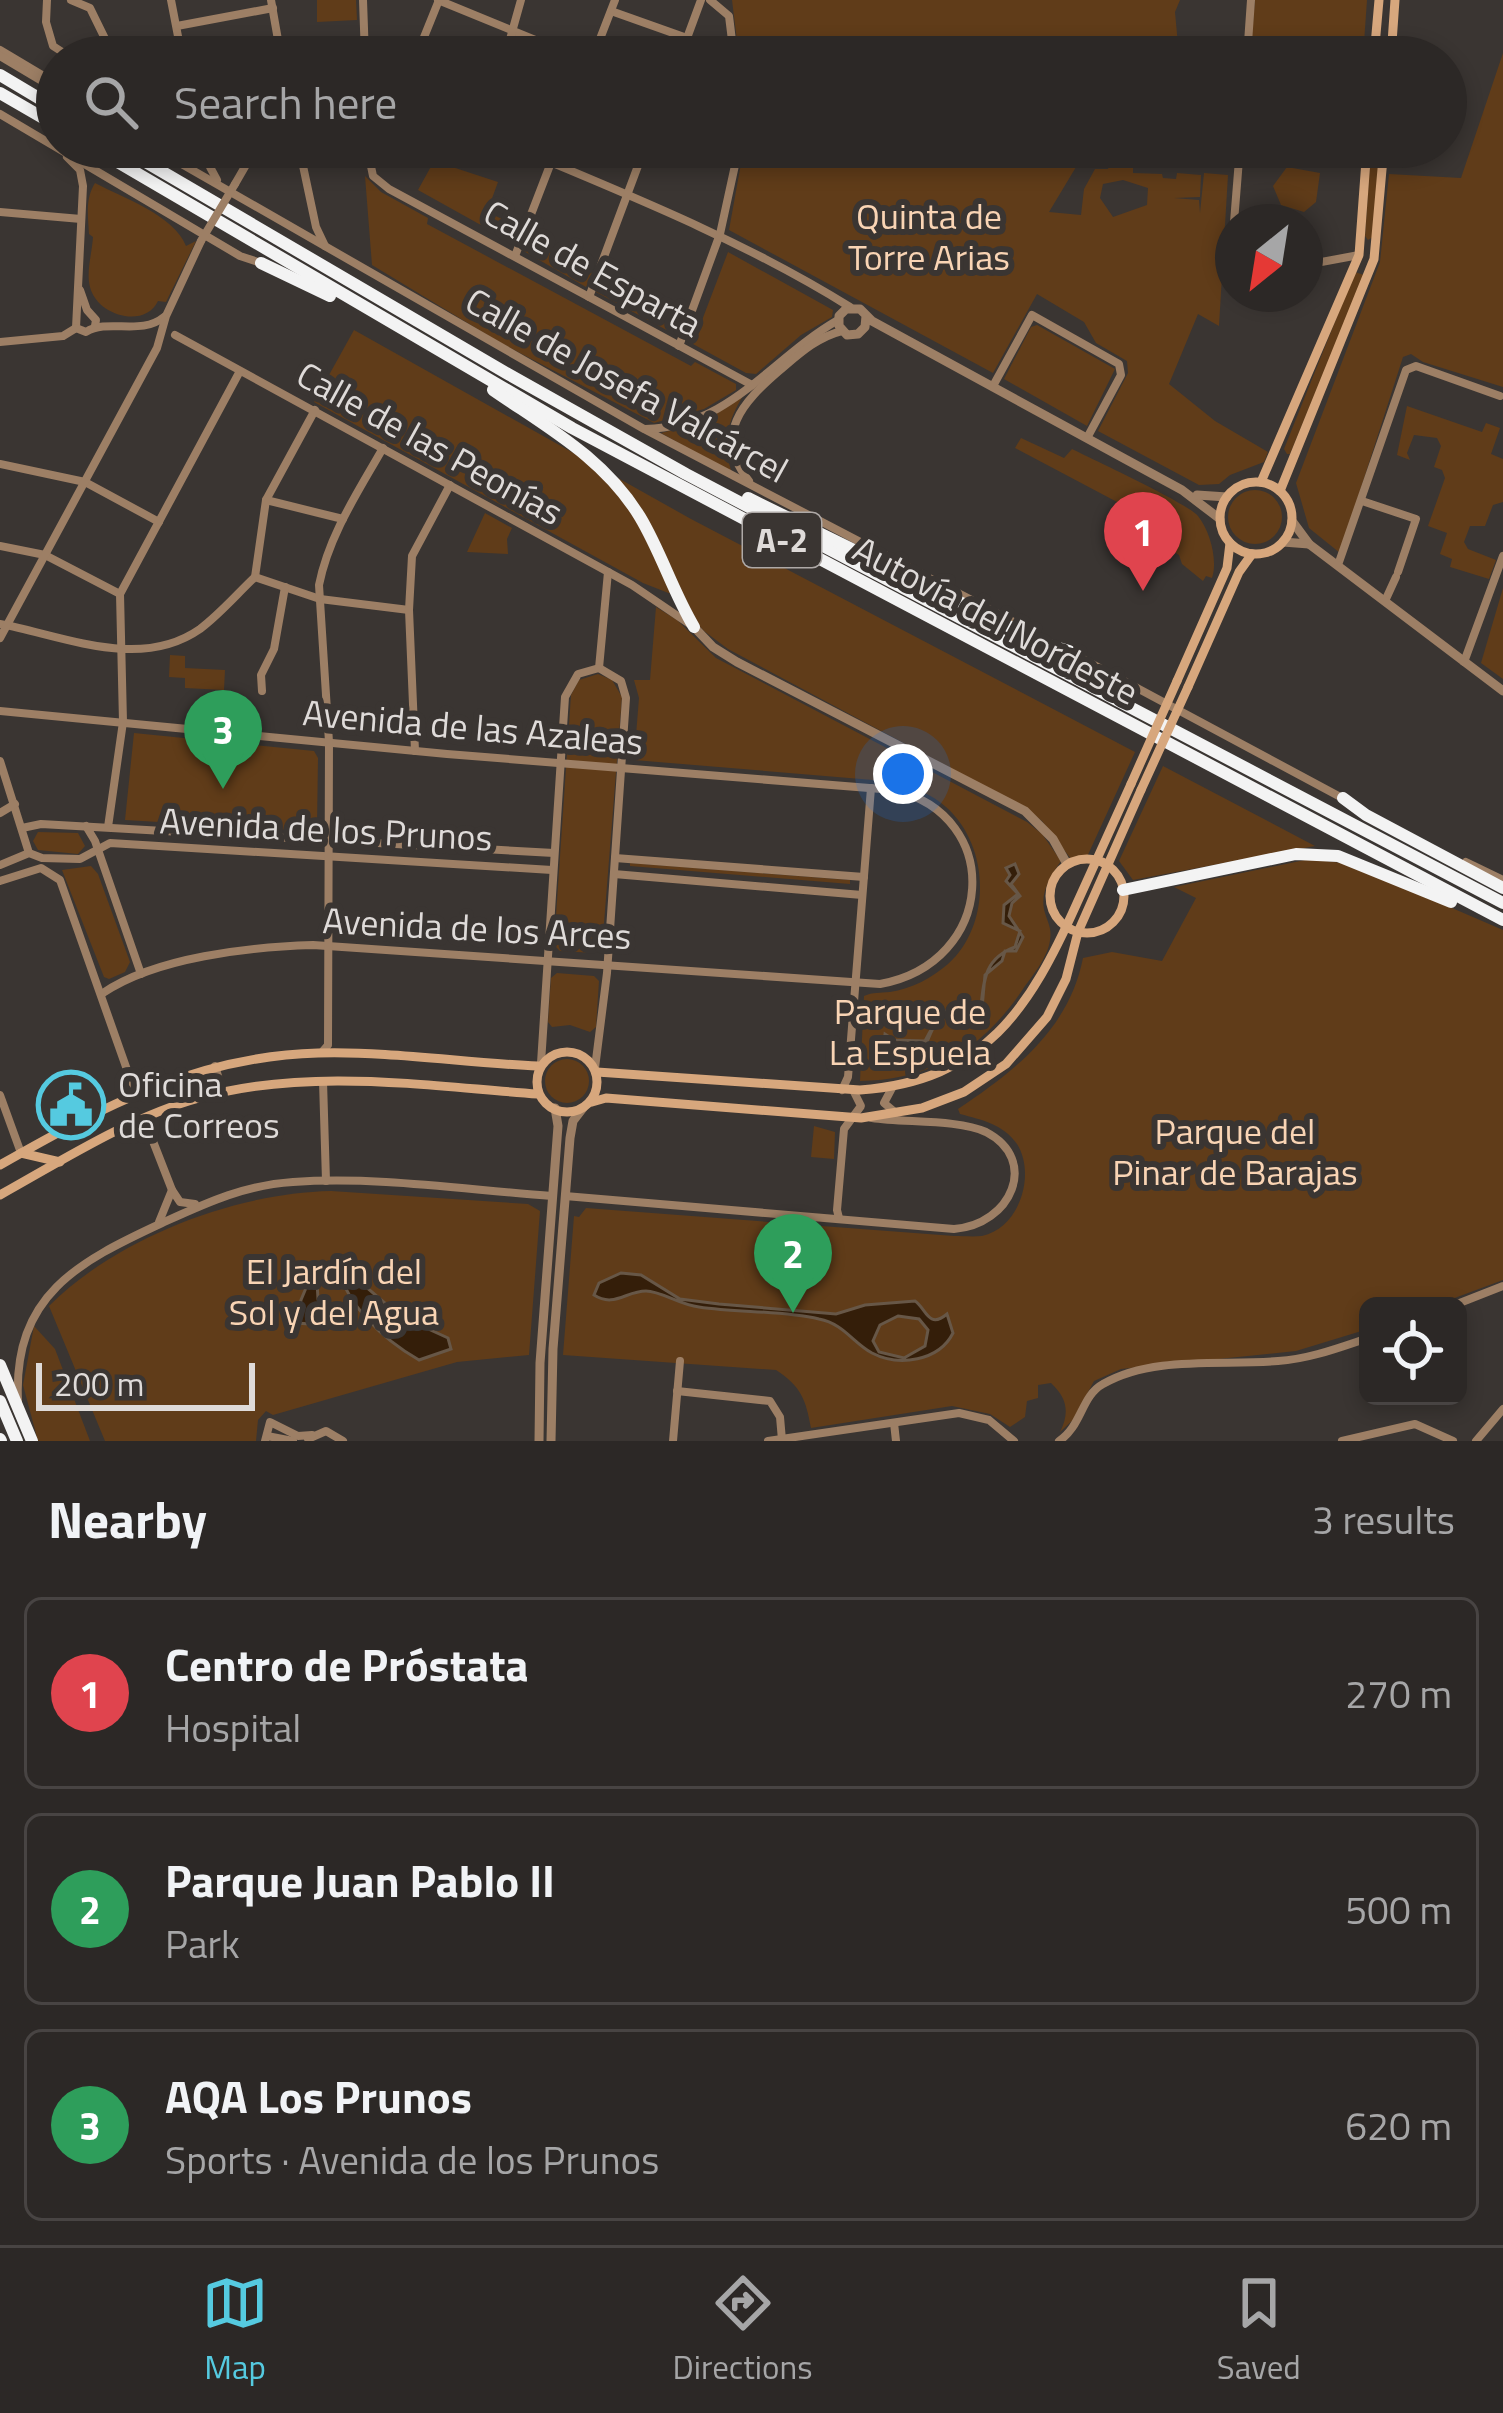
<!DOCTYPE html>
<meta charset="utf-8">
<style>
body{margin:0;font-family:"Titillium Web",sans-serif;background:#383432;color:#f1f3f6}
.controls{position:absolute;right:36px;bottom:36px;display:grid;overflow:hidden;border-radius:18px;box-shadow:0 6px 18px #0003}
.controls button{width:108px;height:108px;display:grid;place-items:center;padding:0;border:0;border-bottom:3px solid #484443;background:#2c2826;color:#f1f3f6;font:60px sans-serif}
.compass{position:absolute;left:1215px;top:204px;width:108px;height:108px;border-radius:50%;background:#2c2826;box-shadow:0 6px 18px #0003;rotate:210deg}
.scale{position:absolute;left:36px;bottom:30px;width:219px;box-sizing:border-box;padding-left:12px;border:6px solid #dfdbd9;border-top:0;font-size:33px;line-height:42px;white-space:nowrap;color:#dfdbd9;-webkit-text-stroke:9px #3a3532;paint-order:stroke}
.you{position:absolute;left:903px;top:774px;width:42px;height:42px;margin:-30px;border:9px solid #fff;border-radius:50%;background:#1a73e8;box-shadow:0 0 0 18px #1a73e833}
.badge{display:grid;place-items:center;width:78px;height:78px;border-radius:50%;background:#55cae0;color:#fff;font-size:39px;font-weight:700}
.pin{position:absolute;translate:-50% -99px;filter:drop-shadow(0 3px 6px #0008)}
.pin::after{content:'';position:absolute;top:63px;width:42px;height:36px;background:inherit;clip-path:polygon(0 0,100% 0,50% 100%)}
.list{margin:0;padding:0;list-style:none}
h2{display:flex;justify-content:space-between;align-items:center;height:156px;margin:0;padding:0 48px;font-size:51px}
h2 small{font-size:39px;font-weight:400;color:#a6a6a7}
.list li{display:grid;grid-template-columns:78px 1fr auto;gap:36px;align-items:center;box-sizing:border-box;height:192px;margin:0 24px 24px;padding:0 24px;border:3px solid #484443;border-radius:18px}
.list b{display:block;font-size:45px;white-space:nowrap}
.list p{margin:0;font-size:39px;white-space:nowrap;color:#a6a6a7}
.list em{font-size:39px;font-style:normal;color:#a6a6a7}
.icon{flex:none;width:66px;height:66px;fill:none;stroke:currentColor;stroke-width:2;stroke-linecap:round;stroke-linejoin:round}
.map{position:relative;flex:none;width:1503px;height:1441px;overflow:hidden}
.search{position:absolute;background:#2c2826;box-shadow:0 6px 18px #0003;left:36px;right:36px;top:36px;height:132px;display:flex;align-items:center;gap:30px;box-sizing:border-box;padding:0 42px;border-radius:66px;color:#a6a6a7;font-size:45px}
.sheet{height:804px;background:#2c2826}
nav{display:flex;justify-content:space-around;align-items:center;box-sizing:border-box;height:168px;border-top:3px solid #484443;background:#2c2826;font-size:33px;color:#a6a6a7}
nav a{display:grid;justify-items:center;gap:6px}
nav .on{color:#55cae0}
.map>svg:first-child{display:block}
</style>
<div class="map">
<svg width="1503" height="1441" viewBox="0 0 1503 1441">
<rect width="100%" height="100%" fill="#3a3532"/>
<g fill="#603c19" fill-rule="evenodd">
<polygon points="317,0 356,0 357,20 317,22"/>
<polygon points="732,0 1180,0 1175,12 1178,45 1159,44 1149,57 739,57"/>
<polygon points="1255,0 1367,0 1363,57 1250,57"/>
<polygon points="1503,53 1503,387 1423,362 1411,354 1403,357 1340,553 1309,528 1296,483 1380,262 1389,174 1461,178"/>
<path d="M744 147H1088L1049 212 1081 215 1084 189 1095 169H1108L1109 164 1133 165V173L1162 174 1163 178 1176 179 1177 173 1201 175 1200 197 1174 198 1199 200 1200 213 1204 173 1228 175 1219 326 1198 314 1169 384 1215 421 1268 452 1264 462 1230 475 1219 484 1199 485 1098 431 1128 373 1127 361 1096 343 1084 322 1037 294 993 373 729 230ZM1123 180 1148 188 1147 205 1113 217 1100 198 1103 184Z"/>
<polygon points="1371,147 1380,147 1373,237 1368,240 1365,236"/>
<polygon points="434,161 498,182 487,212 521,228 513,243 418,190"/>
<polygon points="1287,167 1320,173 1316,202 1304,212 1281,205 1273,186"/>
<polygon points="365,176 381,192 428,218 427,224 691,366 695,362 736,384 736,390 704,409 654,423 499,342 372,265"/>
<path d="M95 183C123 198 174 215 186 246L196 241 166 302 158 301C145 329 97 316 90 287 86 272 92 253 93 237L89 234C88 215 85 199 95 183Z"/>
<polygon points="525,238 592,273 586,287 522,250"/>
<polygon points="728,252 833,310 832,317 801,335 756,374 746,373 693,344"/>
<polygon points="1355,272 1364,275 1290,454 1287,454 1284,449"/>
<polygon points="601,279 680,320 674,334 596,292"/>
<polygon points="1037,325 1115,369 1087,426 1004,379 1031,327"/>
<polygon points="354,330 691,519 1135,752 1086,859 1071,859 1042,821 1027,809 728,649 704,631 671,594 643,583 314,402"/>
<path d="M743 396C727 422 722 443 732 473L661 433 704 422Z"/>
<polygon points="1407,406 1482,432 1486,423 1500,428 1491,454 1503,459 1503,502 1493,505 1485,526 1470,526 1464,542 1468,549 1496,560 1489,579 1450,567 1452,559 1440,554 1447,533 1428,526 1445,478 1442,470 1434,467 1441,446 1437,438 1414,435 1407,453 1410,460 1397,455"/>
<path d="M1021 438 1064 458 1072 449C1094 460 1187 503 1198 516 1210 531 1218 560 1212 578L1206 576 1203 581 1182 564 1179 555 1162 544 1170 530 1015 448Z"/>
<circle cx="1255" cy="517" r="27"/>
<polygon points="485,513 512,528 507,539 508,554 467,552"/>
<polygon points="1503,588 1503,679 1481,663"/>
<path d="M656 607 677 620 716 658 1027 822 1042 834 1061 861C1050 877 1039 894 1045 913 1048 923 1052 929 1050 940 1048 957 1033 975 1023 989 984 1048 932 1080 860 1081L864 996C873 992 880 993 890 992 911 989 932 978 948 964 992 924 990 846 946 807 932 794 914 788 897 782L634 760 639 698 634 680H650Z"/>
<polygon points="170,655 185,656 185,668 225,670 224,690 185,688 185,678 169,677"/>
<polygon points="598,674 612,680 622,697 602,948 594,953 560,951 554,945 571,695 579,680"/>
<polygon points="134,733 314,751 318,758 317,825 308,831 125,820"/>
<polygon points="1163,766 1315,846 1133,880 1119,861"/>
<polygon points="38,832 78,833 85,846 78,854 38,850 33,841"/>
<path d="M1310 859 1350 864 1503 930V1280L1433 1306H1368V1329L1296 1351 1121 1369 1094 1381 1073 1420 1060 1432C1070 1412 1067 1398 1051 1383L1038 1385V1398L1027 1401 1025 1417 1010 1427 990 1414 952 1406 811 1428C806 1400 801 1386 776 1370L563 1355 574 1216 579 1217 586 1208 954 1236C962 1236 973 1237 982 1236 1020 1228 1036 1174 1017 1144 1003 1124 982 1120 960 1114L958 1109C1015 1071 1069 1029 1083 958L1112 952 1162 961 1196 898 1174 887Z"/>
<polygon points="630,863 850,880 850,884 630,866"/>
<polygon points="91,866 98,874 130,962 125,972 109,979 104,977 62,870"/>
<polygon points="557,973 594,976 599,981 596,1027 590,1032 570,1025 552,1027 548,1022 551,978"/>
<circle cx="567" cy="1081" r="22"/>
<polygon points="814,1126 835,1132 834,1159 811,1157"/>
<path d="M331 1191 528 1204 540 1211 529 1355 457 1362 273 1415 266 1411 258 1420 256 1441H105L49 1306C117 1238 234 1193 331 1191Z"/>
<polygon points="34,1326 55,1349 90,1441 38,1441 23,1385"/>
</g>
<g fill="#341e09" stroke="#675747" stroke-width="3" fill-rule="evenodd">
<path d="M1015 864 1019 874 1011 884 1020 896 1012 903 1009 916 1023 937 1016 951H1005L1002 961 985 975 982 1008C944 1018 946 995 927 1042L902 1041 901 1059 879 1063 877 1048 884 1042 885 1034 894 1040 925 1041C950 993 940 1020 981 1006 984 977 986 958 1015 947L1020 931 1003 923 1004 905 1018 894 1006 881 1010 875 1006 868Z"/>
<path d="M338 1263 400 1316 448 1338 451 1349 419 1360C384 1340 343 1303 338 1263Z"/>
<polygon points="316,1264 318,1299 325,1325 297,1323 301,1300"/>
<path d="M621 1273 641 1275 680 1299 719 1304 836 1314 865 1305 915 1301C926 1308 928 1330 947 1314L953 1333C939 1361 899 1367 872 1353 852 1342 844 1324 819 1319 779 1310 739 1313 699 1307 680 1305 661 1291 646 1291 626 1291 614 1308 594 1295L599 1283ZM898 1316 919 1319 928 1330 925 1346 904 1358 879 1352 873 1341 880 1325Z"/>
</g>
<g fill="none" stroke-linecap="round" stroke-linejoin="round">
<g stroke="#9d7f65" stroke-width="8">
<polyline points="47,0 46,22 53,46 70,57"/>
<polyline points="71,0 90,8 114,57"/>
<polyline points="171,0 182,57"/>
<polyline points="271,0 281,57"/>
<polyline points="363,0 365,57"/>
<polyline points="438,0 577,57"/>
<polyline points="710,0 729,16 734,57"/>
<polyline points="611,11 687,38"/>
<polyline points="177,26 273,8"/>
<polyline points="0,50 57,84"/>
<polyline points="0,56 57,90"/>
<polyline points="416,57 439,0"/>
<polyline points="505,57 521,0"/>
<polyline points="593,57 615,0"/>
<polyline points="680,57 701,0"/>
<polyline points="1247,57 1251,0"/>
<polyline points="0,114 240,256 261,263"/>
<polyline points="152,147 644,429 1023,627"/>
<polyline points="299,147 316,227 325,246"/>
<polyline points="367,147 373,176 389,189 752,385"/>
<path d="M514 147C629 195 744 241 850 307"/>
<polyline points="67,157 80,170 83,186 76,328"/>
<polyline points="217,180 210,167 218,147"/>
<polyline points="235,184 250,158 267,147"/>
<polyline points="0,212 81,219"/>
<polyline points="1234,222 1240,147"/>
<polyline points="1233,232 1233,273"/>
<polyline points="515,256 557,147"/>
<polyline points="1305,265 1359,255"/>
<polyline points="80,290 87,310 96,320 95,326"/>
<polyline points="589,297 645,147"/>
<polyline points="175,335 632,585 691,625"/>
<path d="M0 342 63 336 76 328 86 332C108 318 141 336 164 317"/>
<polyline points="679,346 720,234 739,147"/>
<polyline points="993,386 1032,315 1119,364 1121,375 1087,438"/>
<path d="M645 429C730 427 770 359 838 320"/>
<polyline points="0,464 85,482 159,522"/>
<path d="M749 481C712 435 743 402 779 371 798 355 817 337 842 331"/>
<polyline points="266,500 343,519"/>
<polyline points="1362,501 1416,519 1398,572"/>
<polyline points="0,546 45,555 120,594"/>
<polyline points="1338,565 1406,370 1416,366 1500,396"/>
<polyline points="255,577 266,500 315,410"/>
<polyline points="1385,601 1396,577"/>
<path d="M0 624C64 636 140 671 200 629 220 614 237 594 255 577L320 599 409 610"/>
<polyline points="0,638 157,348 166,316 201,241"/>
<polyline points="1068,651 1346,800"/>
<polyline points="1464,662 1503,556"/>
<polyline points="599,668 608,572"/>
<polyline points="262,691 261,675 274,649 285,587"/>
<path d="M0 711 447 754 894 790C1005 816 996 963 880 984L313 945C250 947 156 957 103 993"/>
<polyline points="415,751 409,610 412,556 450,485"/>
<polyline points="0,761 29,853"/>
<polyline points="0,813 15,804"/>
<polyline points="86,826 95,841 141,974"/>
<polyline points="108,827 123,722 120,594 240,371"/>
<polyline points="22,828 41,824 554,853"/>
<polyline points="615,858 864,877"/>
<polyline points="1466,862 1503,880"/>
<polyline points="0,865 29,853 42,858 80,859 110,843 552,870"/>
<polyline points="614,874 862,895"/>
<polyline points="0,881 41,868 60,880 131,1081 138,1091"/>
<path d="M322 1052 328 1045 329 742 319 585C329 535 358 492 383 448"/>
<polyline points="541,1063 565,697 578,674 599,668 621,681 626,698 607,973 595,1068"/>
<polyline points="323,1081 326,1181"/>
<polyline points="892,1088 884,1103 896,1113"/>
<polyline points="842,1090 848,1077 871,788"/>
<polyline points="213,1091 221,1086 215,1066"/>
<polyline points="0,1095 21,1153"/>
<polyline points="149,1117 149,1131 172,1190 159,1222"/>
<polyline points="172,1190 180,1202 195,1204"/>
<path d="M565 1196 954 1229C1011 1225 1040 1160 986 1132 958 1119 904 1123 872 1118"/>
<polyline points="839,1218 837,1210 844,1129 861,1106 853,1090"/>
<polyline points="1452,1306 1503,1286"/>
<polyline points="677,1391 770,1401 780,1417 782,1440"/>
<path d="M18 1401C13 1295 78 1262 162 1223 206 1203 244 1185 293 1182 378 1176 467 1190 552 1196"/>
<polyline points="894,1423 896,1441"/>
<polyline points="267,1436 293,1441"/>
<polyline points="308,1439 326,1431 343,1441"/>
<polyline points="265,1441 270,1422 298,1436 312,1435"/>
<polyline points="673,1441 680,1361"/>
<polyline points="768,1441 959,1413 989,1420 1014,1441"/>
<path d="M1059 1441C1082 1426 1081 1396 1103 1384 1153 1355 1223 1366 1278 1361 1309 1359 1338 1348 1368 1338"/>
<polyline points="1342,1441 1415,1424 1453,1441"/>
<polyline points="1476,1441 1503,1409"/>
</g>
<g stroke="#9d7f65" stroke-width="9">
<polyline points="866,316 865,327 858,334 847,335 839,326 839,316 846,309 860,309 872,321 1182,490 1220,519"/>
<polyline points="1197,495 1227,497"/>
<polyline points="1292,521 1309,544 1503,691"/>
<polyline points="1283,542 1309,544"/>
<polyline points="694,627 713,647 737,662 1025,811 1053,839 1067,864"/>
<polyline points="539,1441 540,1363 558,1126 555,1108"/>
<polyline points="551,1441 553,1349 570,1138 573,1121 583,1108"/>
</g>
<g stroke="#d7a77d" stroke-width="9">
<polyline points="1374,57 1379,0"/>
<polyline points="1391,57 1395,0"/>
<polyline points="1261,482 1359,255 1367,147"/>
<circle cx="1256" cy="518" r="36"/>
<polyline points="1280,491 1374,259 1384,147"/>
<polyline points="1177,681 1227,568 1230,543"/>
<polyline points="1188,687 1239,572 1252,554"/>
<circle cx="1087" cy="896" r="37"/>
<circle cx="567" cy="1082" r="30"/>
<path d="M597 1072 860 1090C985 1081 1030 1008 1077 903 1095 863 1113 824 1131 784"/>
<polyline points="592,1102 606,1098 861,1118 922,1108 964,1092 1006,1064 1047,1017 1066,979 1078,932 1141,790"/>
<polyline points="21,1153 60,1162"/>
<path d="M0 1165C102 1107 197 1056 318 1053 391 1051 465 1063 538 1066"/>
<path d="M0 1195C63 1160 130 1117 199 1098 310 1067 425 1086 538 1094"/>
</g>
<g stroke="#f3f3f3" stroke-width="12">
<polyline points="0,75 57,109"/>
<polyline points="0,93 57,126"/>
<polyline points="92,147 572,428 1503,920"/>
<polyline points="120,147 508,374 686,474 1503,903"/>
<polyline points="261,263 330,296"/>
<path d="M493 390C548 428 604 458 640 517 661 552 673 592 694 627"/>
<polyline points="748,498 1045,644 1069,651"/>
<polyline points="1343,798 1366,815 1503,888"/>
<polyline points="1123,890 1296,854 1338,856 1451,902"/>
<polyline points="0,1365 32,1441"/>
<polyline points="0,1401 17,1441"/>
<polyline points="0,1439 1,1441"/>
</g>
<polyline stroke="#9d7f65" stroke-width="8" points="201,241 235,184"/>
<g stroke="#d7a77d" stroke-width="9">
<polyline points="1131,784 1177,681"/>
<polyline points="1141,790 1188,687"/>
</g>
</g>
<defs>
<symbol id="civic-ring" viewBox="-11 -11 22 22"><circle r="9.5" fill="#3a3532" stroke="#55cae0" stroke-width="1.5"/><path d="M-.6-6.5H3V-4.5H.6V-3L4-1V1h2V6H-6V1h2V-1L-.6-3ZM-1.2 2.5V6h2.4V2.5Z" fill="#55cae0"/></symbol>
</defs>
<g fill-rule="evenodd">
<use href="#civic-ring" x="33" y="1067" width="76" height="76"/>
</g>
<g text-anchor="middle" stroke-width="12" stroke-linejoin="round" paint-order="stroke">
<rect fill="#3a3532" stroke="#aea9a7" stroke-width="3" x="743" y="513" width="78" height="54" rx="9"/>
<g font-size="33" font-weight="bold" fill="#dfdbd9">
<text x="782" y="552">A-2</text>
</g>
<g font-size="36" fill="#f9d4b4" stroke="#3a3532">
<text x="929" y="229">Quinta de<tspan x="929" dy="41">Torre Arias</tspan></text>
<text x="910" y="1024">Parque de<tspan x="910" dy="41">La Espuela</tspan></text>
<text x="1235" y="1144">Parque del<tspan x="1235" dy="41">Pinar de Barajas</tspan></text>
<text x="334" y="1284">El Jardín del<tspan x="334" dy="41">Sol y del Agua</tspan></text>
</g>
<g font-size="36" fill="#dfdbd9" stroke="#3a3532">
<text transform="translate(593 268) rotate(29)" y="13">Calle de Esparta</text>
<text transform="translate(627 385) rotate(29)" y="13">Calle de Josefa Valcárcel</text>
<text transform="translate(430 443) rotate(29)" y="13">Calle de las Peonías</text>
<text transform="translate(996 620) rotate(28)" y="13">Autovía del Nordeste</text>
<text transform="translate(473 727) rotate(5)" y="13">Avenida de las Azaleas</text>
<text transform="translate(326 829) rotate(3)" y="13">Avenida de los Prunos</text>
<text transform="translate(477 928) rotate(3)" y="13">Avenida de los Arces</text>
</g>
<g font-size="36" fill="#dfdbd9" stroke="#3a3532" text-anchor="start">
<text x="118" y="1097">Oficina<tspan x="118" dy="41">de Correos</tspan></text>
</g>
</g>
</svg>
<div class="controls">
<button><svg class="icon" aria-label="locate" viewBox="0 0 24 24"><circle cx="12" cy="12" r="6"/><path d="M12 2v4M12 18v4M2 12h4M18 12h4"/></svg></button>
</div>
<svg class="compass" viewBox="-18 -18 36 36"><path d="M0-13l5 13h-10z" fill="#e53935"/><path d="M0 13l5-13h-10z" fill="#a6a6a7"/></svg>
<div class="scale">200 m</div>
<div class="you"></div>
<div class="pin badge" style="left:1143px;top:591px;background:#e0444e">1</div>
<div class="pin badge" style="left:793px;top:1313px;background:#2e9e5b">2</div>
<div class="pin badge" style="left:223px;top:789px;background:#2e9e5b">3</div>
<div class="search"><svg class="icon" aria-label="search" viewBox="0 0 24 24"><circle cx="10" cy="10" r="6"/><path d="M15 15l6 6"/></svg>Search here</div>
</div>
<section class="sheet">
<h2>Nearby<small>3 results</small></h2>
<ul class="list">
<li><span class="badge" style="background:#e0444e">1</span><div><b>Centro de Próstata</b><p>Hospital</p></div><em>270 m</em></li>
<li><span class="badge" style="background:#2e9e5b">2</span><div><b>Parque Juan Pablo II</b><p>Park</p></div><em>500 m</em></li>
<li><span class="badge" style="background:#2e9e5b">3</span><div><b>AQA Los Prunos</b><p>Sports · Avenida de los Prunos</p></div><em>620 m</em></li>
</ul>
</section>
<nav>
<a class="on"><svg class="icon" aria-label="map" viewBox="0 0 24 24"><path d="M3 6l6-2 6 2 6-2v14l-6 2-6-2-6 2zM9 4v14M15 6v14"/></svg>Map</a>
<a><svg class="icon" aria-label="directions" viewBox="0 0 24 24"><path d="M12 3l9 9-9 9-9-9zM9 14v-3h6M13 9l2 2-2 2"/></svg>Directions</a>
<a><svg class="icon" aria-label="saved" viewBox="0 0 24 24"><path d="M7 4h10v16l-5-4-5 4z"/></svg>Saved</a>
</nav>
